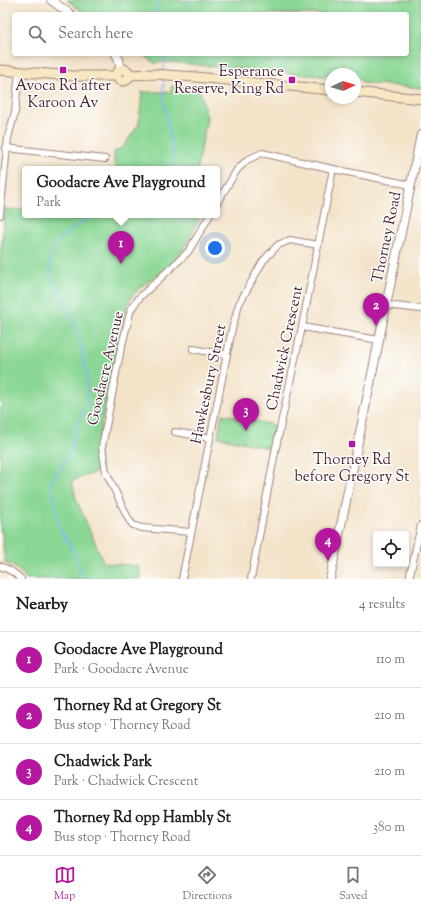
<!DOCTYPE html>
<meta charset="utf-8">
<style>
body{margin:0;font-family:"Sorts Mill Goudy",serif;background:#f2f2f2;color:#222}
.controls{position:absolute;right:12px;bottom:12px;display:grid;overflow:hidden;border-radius:4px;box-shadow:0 2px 6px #0003}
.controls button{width:36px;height:36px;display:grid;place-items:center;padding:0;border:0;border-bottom:1px solid #e0e0e0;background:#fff;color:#222;font:20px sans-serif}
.compass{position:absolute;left:325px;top:68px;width:36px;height:36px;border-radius:50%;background:#fff;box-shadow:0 2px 6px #0003;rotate:86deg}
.you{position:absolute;left:215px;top:248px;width:14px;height:14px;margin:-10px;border:3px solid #fff;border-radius:50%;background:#1a73e8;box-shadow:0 0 0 6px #1a73e833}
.badge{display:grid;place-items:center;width:26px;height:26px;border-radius:50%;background:#b5179e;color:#fff;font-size:13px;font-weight:700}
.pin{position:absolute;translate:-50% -33px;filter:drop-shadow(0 1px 2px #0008)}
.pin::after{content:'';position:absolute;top:21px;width:14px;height:12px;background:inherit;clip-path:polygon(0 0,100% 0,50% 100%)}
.popup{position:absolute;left:22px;top:166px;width:198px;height:52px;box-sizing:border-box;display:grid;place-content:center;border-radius:4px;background:#fff;filter:drop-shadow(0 1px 3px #0005);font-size:13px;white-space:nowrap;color:#767676}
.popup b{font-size:15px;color:#222}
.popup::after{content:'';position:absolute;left:50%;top:100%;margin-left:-8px;border:8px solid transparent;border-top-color:#fff}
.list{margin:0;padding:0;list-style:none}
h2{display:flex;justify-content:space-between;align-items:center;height:52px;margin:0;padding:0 16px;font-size:17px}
h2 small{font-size:13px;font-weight:400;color:#767676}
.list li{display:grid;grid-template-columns:26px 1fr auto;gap:12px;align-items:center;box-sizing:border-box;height:56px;padding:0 16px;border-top:1px solid #e0e0e0}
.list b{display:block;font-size:15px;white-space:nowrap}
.list p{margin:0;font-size:13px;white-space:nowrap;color:#767676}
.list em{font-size:13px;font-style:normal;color:#767676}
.icon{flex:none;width:22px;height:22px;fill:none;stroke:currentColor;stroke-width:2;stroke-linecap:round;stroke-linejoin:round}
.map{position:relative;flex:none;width:421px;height:579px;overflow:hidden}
.search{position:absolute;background:#fff;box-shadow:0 2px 6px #0003;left:12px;right:12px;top:12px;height:44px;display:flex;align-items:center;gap:10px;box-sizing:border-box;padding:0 14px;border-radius:4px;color:#767676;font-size:15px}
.sheet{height:276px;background:#fff}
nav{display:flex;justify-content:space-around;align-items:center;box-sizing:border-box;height:56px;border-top:1px solid #e0e0e0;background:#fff;font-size:11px;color:#767676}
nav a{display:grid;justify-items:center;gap:2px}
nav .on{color:#b5179e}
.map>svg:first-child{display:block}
</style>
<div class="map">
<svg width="421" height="579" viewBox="0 0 421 579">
<rect width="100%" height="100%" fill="#fff"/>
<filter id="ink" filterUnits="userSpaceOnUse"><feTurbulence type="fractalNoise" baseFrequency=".025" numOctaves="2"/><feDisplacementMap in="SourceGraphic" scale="8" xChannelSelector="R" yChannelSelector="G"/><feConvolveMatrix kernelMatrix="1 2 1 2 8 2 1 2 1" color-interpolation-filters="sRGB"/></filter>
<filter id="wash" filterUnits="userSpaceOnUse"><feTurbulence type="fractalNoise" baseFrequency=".012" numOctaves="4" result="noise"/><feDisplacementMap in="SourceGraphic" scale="16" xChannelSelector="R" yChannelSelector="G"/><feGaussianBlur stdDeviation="0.9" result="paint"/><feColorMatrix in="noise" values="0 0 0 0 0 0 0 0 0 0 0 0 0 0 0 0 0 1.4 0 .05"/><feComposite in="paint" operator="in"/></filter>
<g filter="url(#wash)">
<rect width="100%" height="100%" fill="#f3e3c9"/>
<g fill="#8bd795" stroke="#6a7b60">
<polygon points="67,0 421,0 421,88 362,83 362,80 355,79 355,74 331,74 331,77 177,63 158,62 156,64 141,54 407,54 407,14 86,14"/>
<polygon points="171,86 199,87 207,118 197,169 117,169 114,165 114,152 123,147 139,124 142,92 171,92"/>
<path d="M5 209 25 210V215H198L199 219C192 232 186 247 176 259 165 274 144 280 133 295 127 304 124 315 121 326L97 445 101 470 72 481 76 499 104 563 138 566 141 579H26C22 572 13 565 5 563L2 532 0 531 1 317 0 262Z"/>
<polygon points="222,414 274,425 269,448 218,437"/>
</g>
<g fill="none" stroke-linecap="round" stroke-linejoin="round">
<g stroke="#86b9f3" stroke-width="1.5">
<polyline points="157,0 159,14"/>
<polyline points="181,14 190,0"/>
<polyline points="164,72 165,54"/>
<polyline points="164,78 163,93 173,157 170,169"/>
<polyline points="84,579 73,550 60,529 51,482 69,456 78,423 87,401 87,375 79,336 68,308 52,278 50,266 51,255 58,240 86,219 96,215"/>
</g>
</g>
</g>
<g filter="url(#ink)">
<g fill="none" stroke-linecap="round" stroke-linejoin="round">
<defs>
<g id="minor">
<polyline points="6,148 105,159"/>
<polyline points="217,203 237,170 247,160 262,153 333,169 411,185"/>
<polyline points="0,215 8,138 15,112 19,71"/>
<polyline points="386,305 421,309"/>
<polyline points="302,327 379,340"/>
<polyline points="193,349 227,355"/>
<polyline points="175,432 210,438"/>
<polyline points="191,532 142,528 133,525 129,520 106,472 102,447 120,353 131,309 140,297 188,252 210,215"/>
<path d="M0 566C9 569 15 573 21 579"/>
<polyline points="182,579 232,329 239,304 263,261 278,245 290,240 318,245"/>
<polyline points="251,579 276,447 302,327 333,169"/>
<polyline points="409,579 421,525"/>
</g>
<g id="tertiary">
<polyline points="51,0 70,14"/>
<polyline points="116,54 119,60 121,70"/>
<polyline points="330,579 421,135"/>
</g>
<g id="secondary">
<circle cx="123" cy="75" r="6"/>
<polyline points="0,70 73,76 117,76"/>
<polyline points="129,75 153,74 195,77 331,90"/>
<polyline points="355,92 421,99"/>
</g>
</defs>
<use href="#minor" stroke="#9e817a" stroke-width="8"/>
<use href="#tertiary" stroke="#9e817a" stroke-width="10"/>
<use href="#secondary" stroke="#9e817a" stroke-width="11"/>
<use href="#minor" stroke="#fff" stroke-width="6"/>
<use href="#tertiary" stroke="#fff" stroke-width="8"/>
<use href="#secondary" stroke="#f7e8c3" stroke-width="9"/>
</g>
</g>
<g fill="#b5179e" stroke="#fff" stroke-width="1.5">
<rect x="59" y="66" width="8" height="8" rx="2"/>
<rect x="288" y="76" width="8" height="8" rx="2"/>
<rect x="348" y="440" width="8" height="8" rx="2"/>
</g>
<g text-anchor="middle" stroke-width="3" stroke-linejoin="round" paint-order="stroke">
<g font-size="15" fill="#4a1f2b" stroke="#fff">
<text x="284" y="76" text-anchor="end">Esperance<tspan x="284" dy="17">Reserve, King Rd</tspan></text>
<text x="63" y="90">Avoca Rd after<tspan x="63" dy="17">Karoon Av</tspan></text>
<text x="352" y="464">Thorney Rd<tspan x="352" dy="17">before Gregory St</tspan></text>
</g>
<g font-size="15" fill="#4a1f2b" stroke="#fff">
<text transform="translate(386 237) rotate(-78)" y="5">Thorney Road</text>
<text transform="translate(284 348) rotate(-78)" y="5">Chadwick Crescent</text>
<text transform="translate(105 368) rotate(-77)" y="5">Goodacre Avenue</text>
<text transform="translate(208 384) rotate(-78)" y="5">Hawkesbury Street</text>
</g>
</g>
</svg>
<div class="controls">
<button><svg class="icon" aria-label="locate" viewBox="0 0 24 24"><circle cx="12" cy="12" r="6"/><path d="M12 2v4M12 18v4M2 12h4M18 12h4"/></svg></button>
</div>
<svg class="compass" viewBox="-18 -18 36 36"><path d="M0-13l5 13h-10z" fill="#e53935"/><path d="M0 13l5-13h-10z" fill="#767676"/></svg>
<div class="you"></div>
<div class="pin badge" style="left:121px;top:264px">1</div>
<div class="popup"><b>Goodacre Ave Playground</b>Park</div>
<div class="pin badge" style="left:376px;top:326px">2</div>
<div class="pin badge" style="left:246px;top:431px">3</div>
<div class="pin badge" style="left:328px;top:561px">4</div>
<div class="search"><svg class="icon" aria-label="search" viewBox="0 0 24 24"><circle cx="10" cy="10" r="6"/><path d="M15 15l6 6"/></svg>Search here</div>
</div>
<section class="sheet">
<h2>Nearby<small>4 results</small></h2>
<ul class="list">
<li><span class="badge">1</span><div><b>Goodacre Ave Playground</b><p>Park · Goodacre Avenue</p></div><em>110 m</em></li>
<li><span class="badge">2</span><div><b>Thorney Rd at Gregory St</b><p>Bus stop · Thorney Road</p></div><em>210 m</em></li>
<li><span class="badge">3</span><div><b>Chadwick Park</b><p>Park · Chadwick Crescent</p></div><em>210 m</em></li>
<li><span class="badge">4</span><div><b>Thorney Rd opp Hambly St</b><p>Bus stop · Thorney Road</p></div><em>380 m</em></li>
</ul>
</section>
<nav>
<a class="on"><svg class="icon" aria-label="map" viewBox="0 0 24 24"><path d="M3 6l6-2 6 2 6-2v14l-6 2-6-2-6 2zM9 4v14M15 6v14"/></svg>Map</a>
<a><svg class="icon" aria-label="directions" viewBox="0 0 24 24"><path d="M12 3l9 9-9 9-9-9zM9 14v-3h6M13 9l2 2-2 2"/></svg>Directions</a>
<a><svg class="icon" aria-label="saved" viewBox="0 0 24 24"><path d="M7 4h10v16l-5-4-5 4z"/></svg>Saved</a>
</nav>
